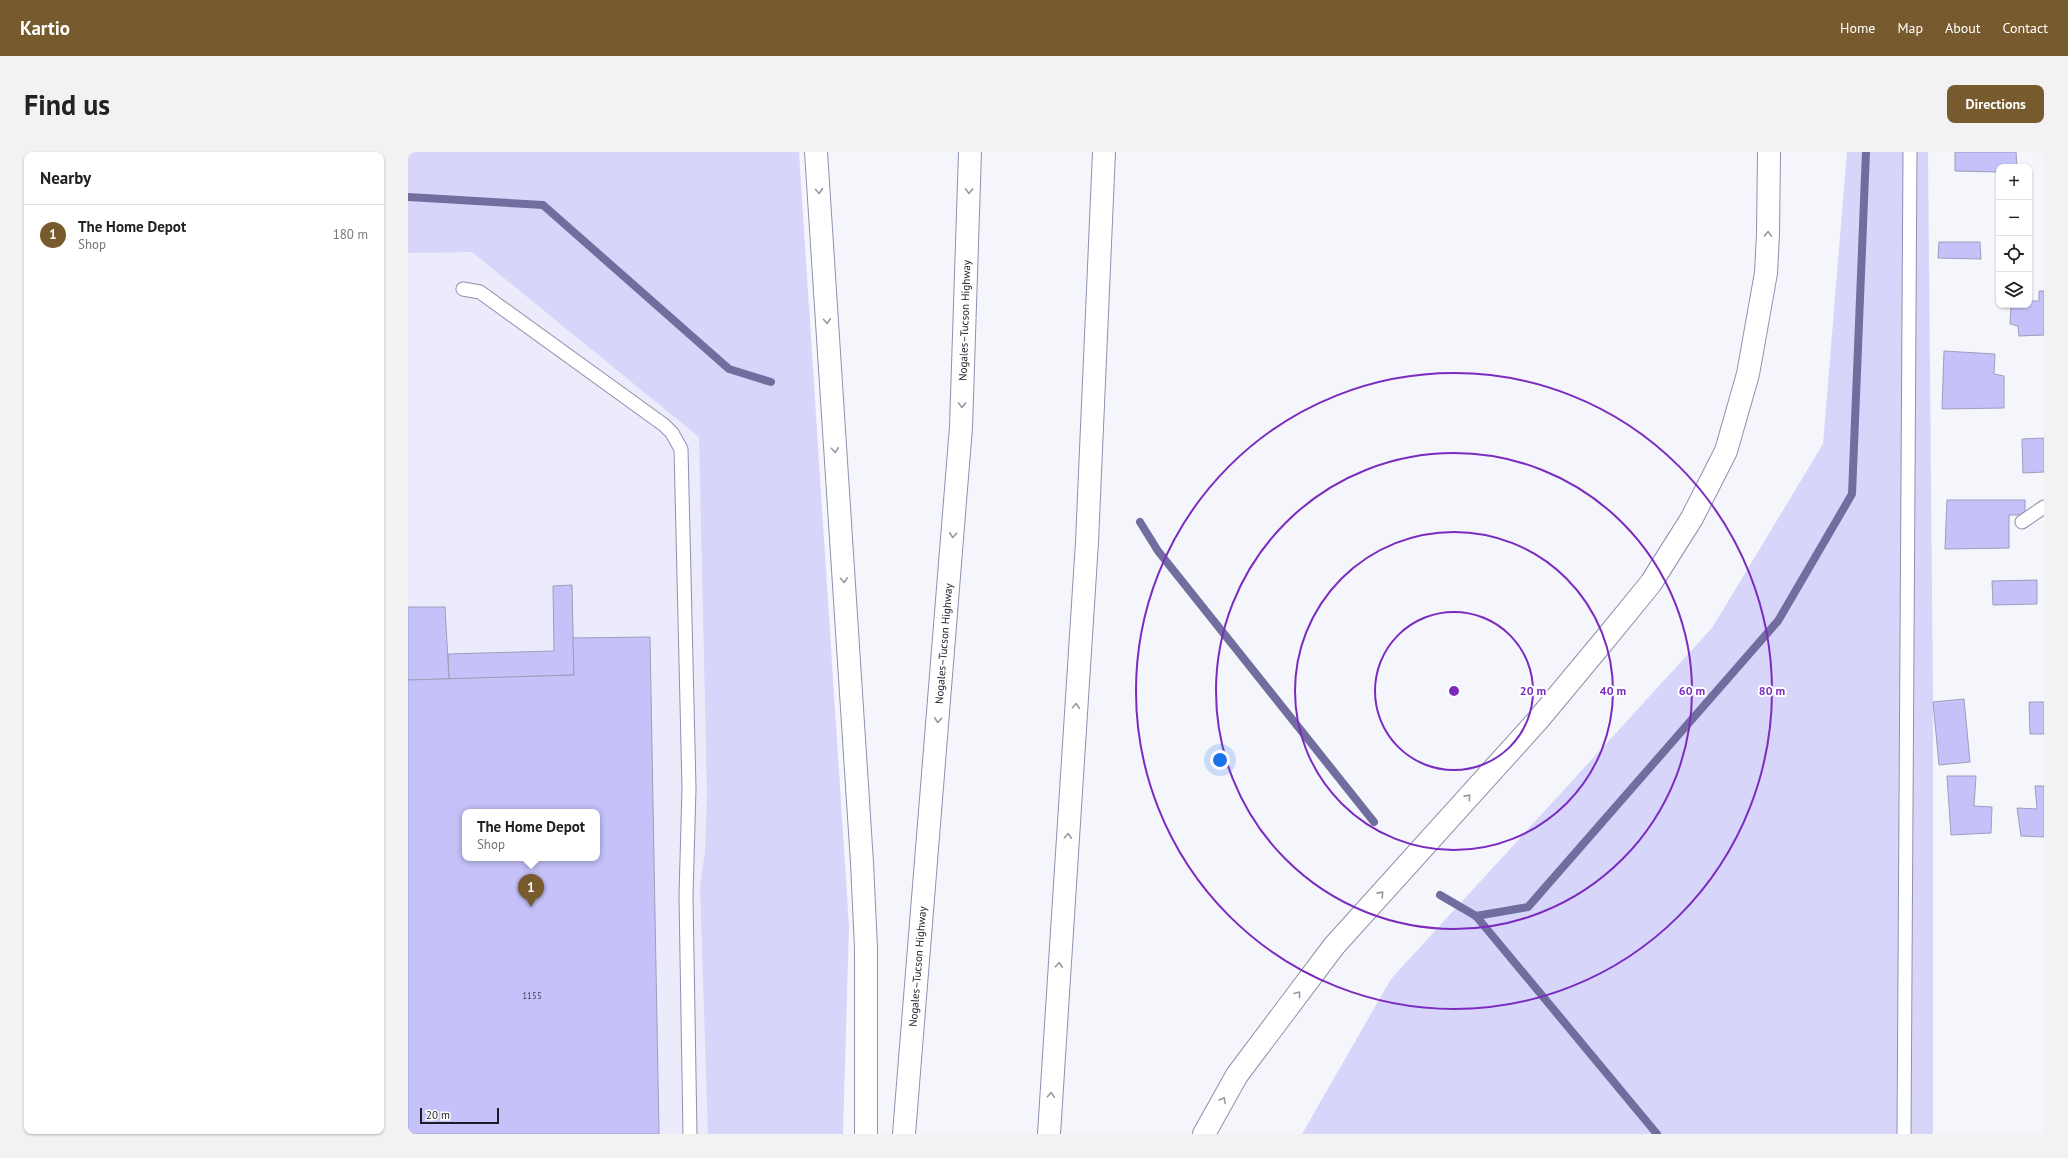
<!DOCTYPE html>
<meta charset="utf-8">
<style>
body{margin:0;font-family:"PT Sans",sans-serif;background:#f2f2f2;color:#222}
.controls{position:absolute;right:12px;top:12px;display:grid;overflow:hidden;border-radius:8px;box-shadow:0 1px 3px #0004}
.controls button{width:36px;height:36px;display:grid;place-items:center;padding:0;border:0;border-bottom:1px solid #e0e0e0;background:#fff;color:#222;font:20px sans-serif}
.scale{position:absolute;left:12px;bottom:10px;width:79px;box-sizing:border-box;padding-left:4px;border:2px solid #1c1b27;border-top:0;font-size:11px;line-height:14px;white-space:nowrap;color:#1c1b27;-webkit-text-stroke:3px #fff;paint-order:stroke}
.you{position:absolute;left:812px;top:608px;width:14px;height:14px;margin:-10px;border:3px solid #fff;border-radius:50%;background:#1a73e8;box-shadow:0 0 0 6px #1a73e833}
.badge{display:grid;place-items:center;width:26px;height:26px;border-radius:50%;background:#775a2d;color:#fff;font-size:13px;font-weight:700}
.pin{position:absolute;translate:-50% -33px;filter:drop-shadow(0 1px 2px #0008)}
.pin::after{content:'';position:absolute;top:21px;width:14px;height:12px;background:inherit;clip-path:polygon(0 0,100% 0,50% 100%)}
.popup{position:absolute;left:54px;top:657px;width:138px;height:52px;box-sizing:border-box;display:grid;place-content:center;border-radius:8px;background:#fff;filter:drop-shadow(0 1px 3px #0005);font-size:13px;white-space:nowrap;color:#767676}
.popup b{font-size:15px;color:#222}
.popup::after{content:'';position:absolute;left:50%;top:100%;margin-left:-8px;border:8px solid transparent;border-top-color:#fff}
.list{margin:0;padding:0;list-style:none}
h2{display:flex;justify-content:space-between;align-items:center;height:52px;margin:0;padding:0 16px;font-size:17px}
h2 small{font-size:13px;font-weight:400;color:#767676}
.list li{display:grid;grid-template-columns:26px 1fr auto;gap:12px;align-items:center;box-sizing:border-box;height:60px;padding:0 16px;border-top:1px solid #e0e0e0}
.list b{display:block;font-size:15px;white-space:nowrap}
.list p{margin:0;font-size:13px;white-space:nowrap;color:#767676}
.list em{font-size:13px;font-style:normal;color:#767676}
.icon{flex:none;width:22px;height:22px;fill:none;stroke:currentColor;stroke-width:2;stroke-linecap:round;stroke-linejoin:round}
.map{position:relative;flex:none;width:1636px;height:982px;overflow:hidden;border-radius:8px}
header{display:flex;align-items:center;gap:24px;box-sizing:border-box;height:56px;padding:0 20px;background:#775a2d;color:#fff}
header strong{font-size:19px}
nav{display:flex;gap:22px;margin-inline-start:auto;font-size:14px}
.intro{display:flex;align-items:center;justify-content:space-between;box-sizing:border-box;height:96px;padding:0 24px}
h1{margin:0;font-size:28px}
.button{padding:10px 18px;border-radius:8px;background:#775a2d;color:#fff;font-size:14px;font-weight:700}
main{display:flex;gap:24px;padding:0 24px}
aside{flex:1;background:#fff;border-radius:8px;box-shadow:0 1px 3px #0004}
.map>svg:first-child{display:block}
</style>
<header>
<strong>Kartio</strong>
<nav><a>Home</a><a>Map</a><a>About</a><a>Contact</a></nav>
</header>
<div class="intro"><h1>Find us</h1><a class="button">Directions</a></div>
<main>
<aside>
<h2>Nearby<small></small></h2>
<ul class="list">
<li><span class="badge">1</span><div><b>The Home Depot</b><p>Shop</p></div><em>180 m</em></li>
</ul>
</aside>
<div class="map">
<svg width="1636" height="982" viewBox="0 0 1636 982">
<rect width="100%" height="100%" fill="#f5f5fc"/>
<path fill="#ebebfc" fill-rule="evenodd" d="M0 0H276L347 982H0ZM57 660H189V706H57Z"/>
<g fill="#d7d6fa">
<polygon points="0,0 391,0 441,774 435,982 300,982 292,735 297,699 299,643 291,285 64,100 0,101"/>
<polygon points="1439,0 1520,0 1525,550 1525,982 894,982 983,827 1304,476 1415,292"/>
</g>
<g fill="none" stroke-linecap="round" stroke-linejoin="round">
<g stroke="#716e9f" stroke-width="8">
<polyline points="0,45 135,53 321,217 363,230"/>
<polyline points="732,370 750,399 966,670"/>
<polyline points="1032,743 1068,764 1249,982"/>
<polyline points="1068,764 1120,755 1370,469 1444,342 1458,0"/>
</g>
</g>
<g fill="#c4c2f9" stroke="#9e9dbc" fill-rule="evenodd">
<polygon points="1547,0 1608,0 1609,15 1591,15 1591,20 1547,19"/>
<polygon points="1531,90 1572,90 1573,107 1530,106"/>
<polygon points="1631,139 1636,139 1636,183 1611,184 1610,174 1602,172 1603,153 1621,153 1621,149 1631,149"/>
<polygon points="1536,199 1587,202 1586,222 1596,224 1596,256 1534,257"/>
<polygon points="1636,286 1636,320 1615,321 1614,287"/>
<polygon points="1539,348 1617,348 1617,363 1601,363 1601,396 1537,397"/>
<polygon points="1629,428 1629,452 1585,453 1584,429"/>
<polygon points="164,433 166,523 41,527 40,502 146,499 145,434"/>
<polygon points="0,455 37,455 41,527 0,528"/>
<path d="M242 485 251 982H0V528L166 523 165 486ZM57 660H189V706H57Z"/>
<polygon points="1556,547 1562,610 1531,613 1525,550"/>
<polygon points="1621,550 1636,550 1636,582 1622,582"/>
<polygon points="1539,624 1568,624 1566,654 1584,655 1583,681 1543,683"/>
<polygon points="1627,634 1636,634 1636,685 1613,684 1609,656 1629,657"/>
</g>
<g fill="none" stroke-linecap="round" stroke-linejoin="round">
<defs>
<g id="service">
<polyline points="55,137 72,140 256,273 264,281 273,297 281,636 278,744 282,982"/>
<polyline points="1614,370 1636,355"/>
<polyline points="1496,982 1502,0"/>
</g>
<g id="motorway">
<polyline points="408,0 454,711 458,796 458,982"/>
<path id="s1" d="M496 982 553 275 562 0"/>
<polyline points="641,982 679,390 696,0"/>
<polyline points="796,982 829,923 926,794 1130,568 1199,485 1243,431 1284,366 1318,299 1340,222 1358,121 1360,82 1361,0"/>
</g>
</defs>
<use href="#service" stroke="#9090af" stroke-width="15"/>
<use href="#motorway" stroke="#9090af" stroke-width="24"/>
<use href="#service" stroke="#fff" stroke-width="13"/>
<use href="#motorway" stroke="#fff" stroke-width="22"/>
</g>
<defs><path id="oneway-chevron" d="M-2-3.5L2.5 0L-2 3.5" fill="none" stroke-width="1.6" stroke-linecap="round" stroke-linejoin="round"/></defs>
<g stroke="#99989e">
<use href="#oneway-chevron" transform="translate(411 39) rotate(86)"/>
<use href="#oneway-chevron" transform="translate(561 39) rotate(92)"/>
<use href="#oneway-chevron" transform="translate(1360 82) rotate(-88)"/>
<use href="#oneway-chevron" transform="translate(419 169) rotate(86)"/>
<use href="#oneway-chevron" transform="translate(554 253) rotate(92)"/>
<use href="#oneway-chevron" transform="translate(427 298) rotate(86)"/>
<use href="#oneway-chevron" transform="translate(545 383) rotate(95)"/>
<use href="#oneway-chevron" transform="translate(436 428) rotate(86)"/>
<use href="#oneway-chevron" transform="translate(668 554) rotate(-86)"/>
<use href="#oneway-chevron" transform="translate(530 568) rotate(95)"/>
<use href="#oneway-chevron" transform="translate(1060 645) rotate(-48)"/>
<use href="#oneway-chevron" transform="translate(660 684) rotate(-86)"/>
<use href="#oneway-chevron" transform="translate(973 742) rotate(-48)"/>
<use href="#oneway-chevron" transform="translate(651 813) rotate(-86)"/>
<use href="#oneway-chevron" transform="translate(890 842) rotate(-53)"/>
<use href="#oneway-chevron" transform="translate(643 943) rotate(-86)"/>
<use href="#oneway-chevron" transform="translate(815 948) rotate(-61)"/>
</g>
<g fill="none" stroke="#7b2cbf" stroke-width="2">
<circle cx="1046" cy="539" r="79"/>
<circle cx="1046" cy="539" r="159"/>
<circle cx="1046" cy="539" r="238"/>
<circle cx="1046" cy="539" r="318"/>
</g>
<g text-anchor="middle" stroke-width="4" stroke-linejoin="round" paint-order="stroke">
<g font-size="9" fill="#46455c">
<text x="124" y="847">1155</text>
</g>
<g font-size="11" fill="#1c1b27" stroke="#fff">
<text dy="4" stroke="none"><textPath href="#s1" startOffset="816">Nogales–Tucson Highway</textPath></text>
<text dy="4" stroke="none"><textPath href="#s1" startOffset="492">Nogales–Tucson Highway</textPath></text>
<text dy="4" stroke="none"><textPath href="#s1" startOffset="168">Nogales–Tucson Highway</textPath></text>
</g>
</g>
<circle cx="1046" cy="539" r="6" fill="#7b2cbf" stroke="#fff" stroke-width="2"/>
<g font-size="12" text-anchor="middle" font-weight="bold" fill="#7b2cbf" stroke="#fff" stroke-width="4" stroke-linejoin="round" paint-order="stroke">
<text x="1125" y="543">20 m</text>
<text x="1205" y="543">40 m</text>
<text x="1284" y="543">60 m</text>
<text x="1364" y="543">80 m</text>
</g>
</svg>
<div class="controls">
<button>+</button>
<button>−</button>
<button><svg class="icon" aria-label="locate" viewBox="0 0 24 24"><circle cx="12" cy="12" r="6"/><path d="M12 2v4M12 18v4M2 12h4M18 12h4"/></svg></button>
<button><svg class="icon" aria-label="layers" viewBox="0 0 24 24"><path d="M12 4l9 5-9 5-9-5zM3 14l9 5 9-5"/></svg></button>
</div>
<div class="scale">20 m</div>
<div class="you"></div>
<div class="pin badge" style="left:123px;top:755px">1</div>
<div class="popup"><b>The Home Depot</b>Shop</div>
</div>
</main>
